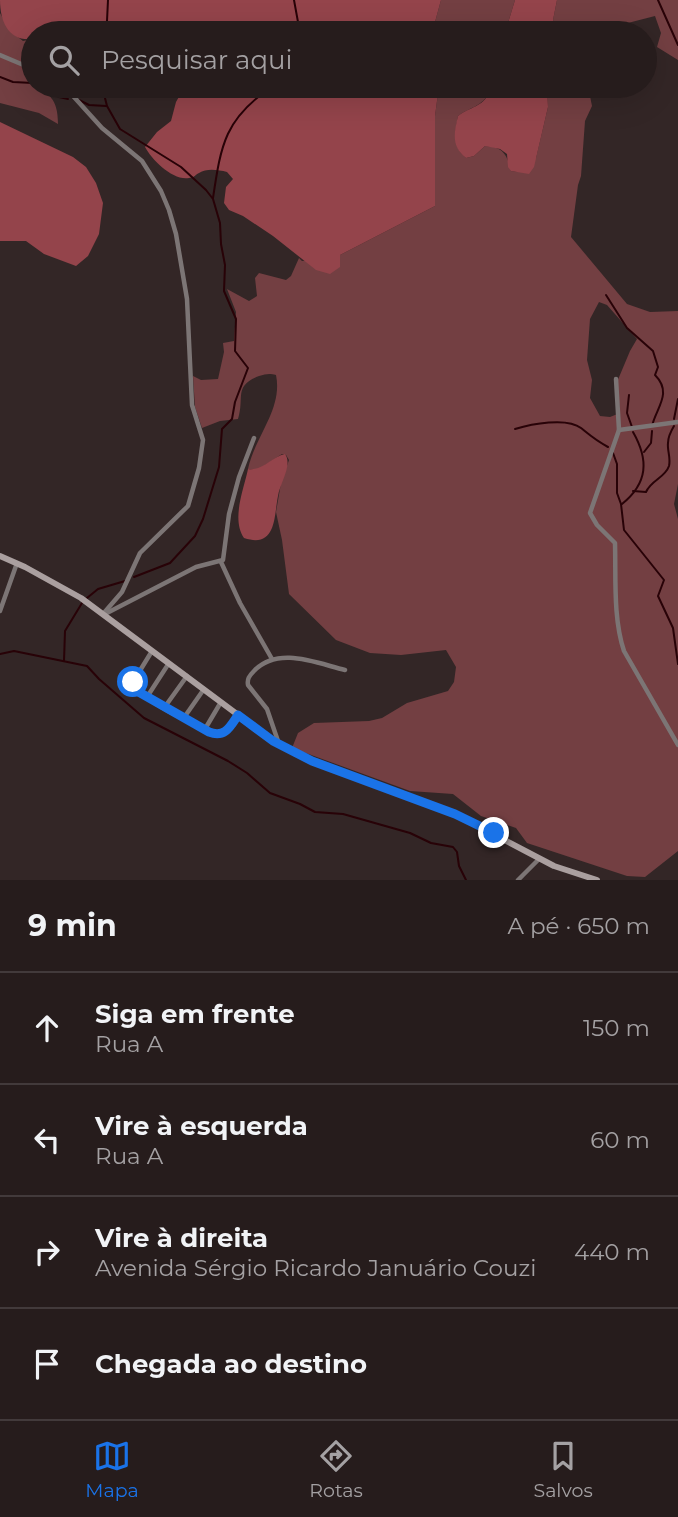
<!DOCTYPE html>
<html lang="pt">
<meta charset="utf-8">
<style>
body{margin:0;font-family:Montserrat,sans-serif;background:#322929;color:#f1f3f6}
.stop{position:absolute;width:21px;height:21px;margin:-16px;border:5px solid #1a73e8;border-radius:50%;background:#fff}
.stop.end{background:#1a73e8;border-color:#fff;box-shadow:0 2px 7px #0008}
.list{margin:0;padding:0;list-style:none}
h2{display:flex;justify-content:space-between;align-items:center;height:91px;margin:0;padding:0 28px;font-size:30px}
h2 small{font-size:23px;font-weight:400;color:#a4a1a3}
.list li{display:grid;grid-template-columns:46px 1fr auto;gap:21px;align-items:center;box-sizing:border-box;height:112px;padding:0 28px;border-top:2px solid #423a3b}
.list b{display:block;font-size:26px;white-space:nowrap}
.list p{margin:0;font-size:23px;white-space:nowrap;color:#a4a1a3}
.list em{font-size:23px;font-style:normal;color:#a4a1a3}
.icon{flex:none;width:38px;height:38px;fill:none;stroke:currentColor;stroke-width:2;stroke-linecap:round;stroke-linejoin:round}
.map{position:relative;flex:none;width:678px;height:880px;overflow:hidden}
.search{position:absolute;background:#261c1c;box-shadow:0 7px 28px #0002;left:21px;right:21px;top:21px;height:77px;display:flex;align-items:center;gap:18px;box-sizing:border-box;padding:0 24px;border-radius:38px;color:#a4a1a3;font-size:26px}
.sheet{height:539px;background:#261c1c}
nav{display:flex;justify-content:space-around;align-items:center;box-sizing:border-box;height:98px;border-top:2px solid #423a3b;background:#261c1c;font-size:19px;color:#a4a1a3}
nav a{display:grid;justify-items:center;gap:4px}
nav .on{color:#1a73e8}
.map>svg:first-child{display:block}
</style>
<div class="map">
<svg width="678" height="880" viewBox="0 0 678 880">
<rect width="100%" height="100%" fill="#332626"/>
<g fill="#733f42" fill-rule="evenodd">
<polygon points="441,0 515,0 505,33 485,33 453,28 447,33 432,33"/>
<polygon points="557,0 678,0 678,60 657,47 661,33 655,16 620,25 608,21 609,27 605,33 555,33 553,20"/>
<path d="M0 13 10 31 23 41 33 39V76L31 83C49 94 58 98 58 124L39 113 0 103Z"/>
<path d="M439 86H484L489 94C479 108 470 107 458 116 455 133 452 146 466 158L474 156 485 146C503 147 507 154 511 171L518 172 536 158 548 107 547 86H588L592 106 585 121 581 176 578 185 571 237 627 304 650 312 678 311V484L674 504 678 519V851L645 877 627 876 527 843 516 828 481 816 453 794 410 791 292 748 298 733 314 723 369 721 382 718 407 703 448 691 454 682 456 667 446 650 401 655 370 653 336 640 289 594 282 540 276 512 281 483 289 460 286 455 282 454 259 469H248C255 436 283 409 276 375 269 373 266 374 259 376 233 386 245 397 238 419L220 421 202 428 195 407 193 376 201 380 218 379 224 352 223 343 234 341 236 312 227 289 249 301 257 296 255 278 259 273 286 280 291 276 299 258 302 261 339 258 340 255 435 206V116ZM599 302 607 305 637 339 630 351 617 382 620 413 610 417 600 416 590 398 592 380 587 360 590 319Z"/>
</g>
<g fill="#94444b">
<path d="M0 0H441L432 33H33V39C9 42 0 22 0 0Z"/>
<polygon points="515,0 557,0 553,20 555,33 505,33"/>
<path d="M185 86H439L435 116V206L340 255V267L330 274 316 270 273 236 243 216 229 210 224 203 226 187 233 179 227 172C218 170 207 168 199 173 193 176 196 177 189 178 173 181 152 160 145 147L157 132 171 121 176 102Z"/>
<path d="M484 86H547L548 107 534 167 529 174 511 171 508 167 507 154 500 149 485 146 474 156 466 158C451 146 454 133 458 116 469 107 484 107 489 92Z"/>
<polygon points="0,122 73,157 86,167 96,183 103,203 99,234 88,256 76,266 44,254 26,241 0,241"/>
<path d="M285 454C293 465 280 483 278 496 274 515 277 549 244 538 231 519 244 489 248 469 263 471 271 457 285 454Z"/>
</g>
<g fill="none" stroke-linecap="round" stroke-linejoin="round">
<g stroke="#280207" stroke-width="2">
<polyline points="294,0 300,33"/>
<polyline points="658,0 678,45"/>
<polyline points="102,33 107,21 108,0"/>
<polyline points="0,77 13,82 33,83"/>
<polyline points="43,86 59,97 68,99"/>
<polyline points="102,86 107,106 120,129 181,167 206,190 213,199 220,223 221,244 225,265 224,291 236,319 235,351 248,368 235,402 232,419 222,429 219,467 203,519 195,536 170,563 134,577"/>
<polyline points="79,100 89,105 106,106"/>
<path d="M213 198C221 144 225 118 273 86"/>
<path d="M606 295 627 328 653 351 658 367 655 375C673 393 656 408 652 426"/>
<polyline points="629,395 627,413 632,427"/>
<polyline points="674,419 678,399"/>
<path d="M515 429C531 424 567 417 581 428 592 437 595 440 608 447"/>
<polyline points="644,452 651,443 652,431"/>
<polyline points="613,453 617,464 617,493 621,504 624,530 664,580 658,596 673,628 678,664"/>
<path d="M633 491 646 492C651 480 665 478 669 466 671 458 667 450 668 443 668 437 671 431 674 426"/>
<path d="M622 504C648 483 649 460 633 432"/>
<polyline points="87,598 98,589 125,581"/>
<polyline points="0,654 14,651 87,666 99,679 144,718 228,761 247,773 270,793 300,804 315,812 343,814 410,833 431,843 453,847 457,852 459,866 466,880"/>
<polyline points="64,661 65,631 82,603"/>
</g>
<g stroke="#7c7575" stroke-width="4.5">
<polyline points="0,55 33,69"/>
<polyline points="64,86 102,128 142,161 161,191 169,210 176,234 187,299 192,405 203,440 199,468 188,506 140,553 122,592 103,614"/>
<path d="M616 379 619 430 590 513 597 525 615 543C616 578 613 618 624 651L678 745"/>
<polyline points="619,430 678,422"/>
<polyline points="221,562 240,603 272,659"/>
<polyline points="0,611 17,563"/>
<polyline points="105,614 196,567 223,560 229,514 239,477 254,438"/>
<path d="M152 651 133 682C137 699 199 727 217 735L227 731 238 715"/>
<polyline points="147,697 169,663"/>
<polyline points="164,708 187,676"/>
<polyline points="183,719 204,689"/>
<polyline points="205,729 221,702"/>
<path d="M279 744 267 709 248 685C247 679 249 676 254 671 278 646 316 663 345 670"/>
<polyline points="518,880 539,859"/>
</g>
<polyline stroke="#aa9f9f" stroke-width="6" points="0,556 25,567 81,598 273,741 311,761 455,814 554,866 597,880"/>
</g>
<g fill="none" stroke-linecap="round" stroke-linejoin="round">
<path stroke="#1a73e8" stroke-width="9" d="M133 682 137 691 209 732C225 738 230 727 238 715L273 741 312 761 455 814 494 833"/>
</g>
</svg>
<div class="stop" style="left:133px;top:682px"></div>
<div class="stop end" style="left:494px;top:833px"></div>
<div class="search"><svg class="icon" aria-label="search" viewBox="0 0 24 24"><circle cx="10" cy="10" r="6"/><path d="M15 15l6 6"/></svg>Pesquisar aqui</div>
</div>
<section class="sheet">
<h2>9 min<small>A pé · 650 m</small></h2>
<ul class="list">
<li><svg class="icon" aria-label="ahead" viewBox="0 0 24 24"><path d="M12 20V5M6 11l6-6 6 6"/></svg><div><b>Siga em frente</b><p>Rua A</p></div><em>150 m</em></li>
<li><svg class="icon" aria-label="left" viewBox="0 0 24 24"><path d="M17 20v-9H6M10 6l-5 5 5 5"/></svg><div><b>Vire à esquerda</b><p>Rua A</p></div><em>60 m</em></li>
<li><svg class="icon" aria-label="right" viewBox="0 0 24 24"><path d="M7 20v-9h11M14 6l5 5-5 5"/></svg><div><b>Vire à direita</b><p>Avenida Sérgio Ricardo Januário Couzi</p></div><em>440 m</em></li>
<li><svg class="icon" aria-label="arrive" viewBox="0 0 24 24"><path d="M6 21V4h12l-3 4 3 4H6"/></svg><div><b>Chegada ao destino</b></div></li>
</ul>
</section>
<nav>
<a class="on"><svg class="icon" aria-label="map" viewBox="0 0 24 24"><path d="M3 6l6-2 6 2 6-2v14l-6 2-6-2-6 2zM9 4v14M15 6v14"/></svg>Mapa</a>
<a><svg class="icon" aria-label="directions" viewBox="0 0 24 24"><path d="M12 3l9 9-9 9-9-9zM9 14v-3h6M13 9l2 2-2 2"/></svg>Rotas</a>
<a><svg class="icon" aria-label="saved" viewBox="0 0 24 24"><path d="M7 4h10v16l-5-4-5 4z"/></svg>Salvos</a>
</nav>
